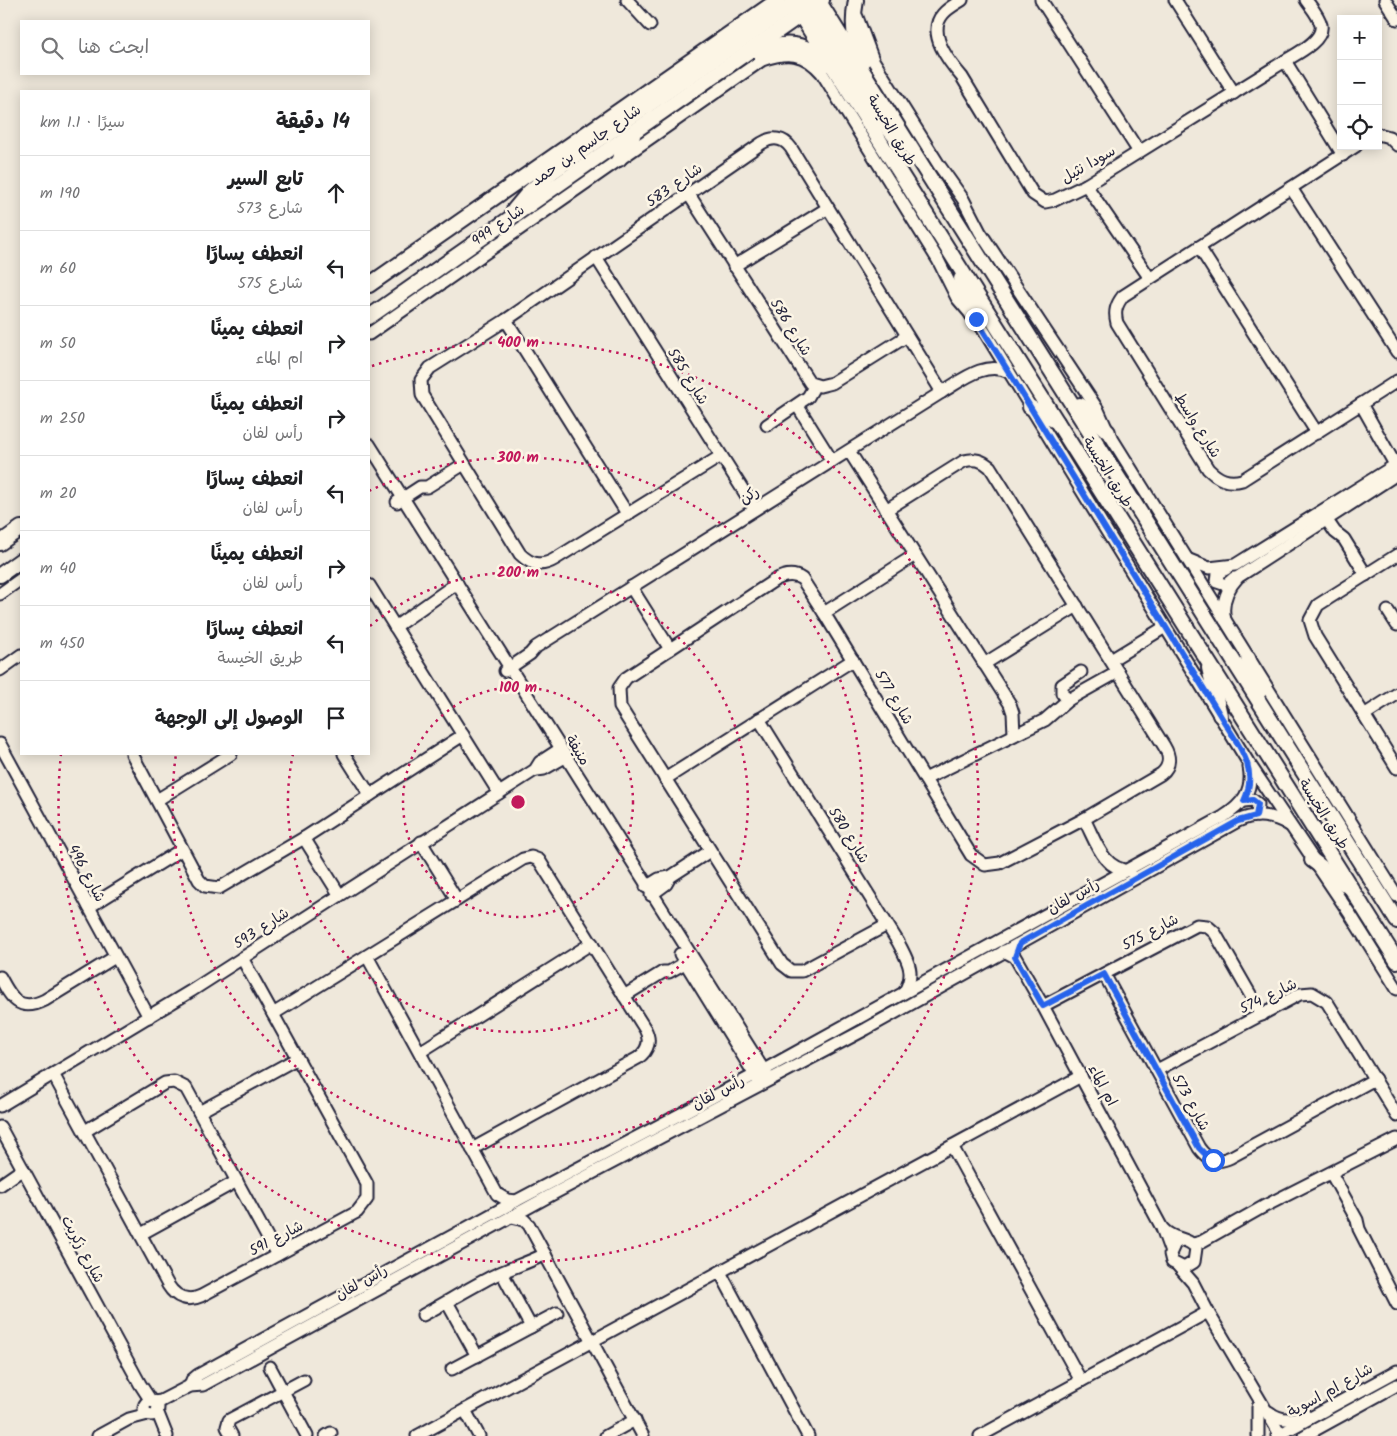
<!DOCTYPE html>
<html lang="ar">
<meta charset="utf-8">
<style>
body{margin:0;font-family:Kalam,"Playpen Sans Arabic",sans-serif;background:#f2f2f2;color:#202124;direction:rtl}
.controls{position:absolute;right:15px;top:15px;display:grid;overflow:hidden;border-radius:0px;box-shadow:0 2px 12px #0003}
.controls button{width:45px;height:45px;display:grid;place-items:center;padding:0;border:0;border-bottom:1px solid #e0e0e0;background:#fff;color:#202124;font:25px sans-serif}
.stop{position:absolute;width:15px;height:15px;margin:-11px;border:4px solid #2563eb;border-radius:50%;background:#fff}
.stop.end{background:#2563eb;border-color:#fff;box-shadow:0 1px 5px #0008}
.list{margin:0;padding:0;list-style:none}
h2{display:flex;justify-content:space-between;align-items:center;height:65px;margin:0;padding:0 20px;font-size:21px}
h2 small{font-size:16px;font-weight:400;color:#757577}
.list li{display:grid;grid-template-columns:32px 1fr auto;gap:15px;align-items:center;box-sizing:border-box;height:75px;padding:0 20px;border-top:1px solid #e0e0e0}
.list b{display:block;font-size:19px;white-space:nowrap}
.list p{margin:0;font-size:16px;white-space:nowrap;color:#757577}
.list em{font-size:16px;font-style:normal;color:#757577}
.icon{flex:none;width:28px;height:28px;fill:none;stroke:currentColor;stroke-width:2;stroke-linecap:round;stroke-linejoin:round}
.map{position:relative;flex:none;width:1397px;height:1436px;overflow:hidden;direction:ltr}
.search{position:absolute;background:#fff;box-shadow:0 2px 12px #0003;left:20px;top:20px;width:350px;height:55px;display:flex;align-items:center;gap:12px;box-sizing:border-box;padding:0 18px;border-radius:0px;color:#757577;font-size:19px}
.panel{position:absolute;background:#fff;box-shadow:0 2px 12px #0003;left:20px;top:90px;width:350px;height:665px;border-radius:0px;direction:rtl}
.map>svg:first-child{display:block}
</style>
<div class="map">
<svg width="1397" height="1436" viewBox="0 0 1397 1436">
<rect width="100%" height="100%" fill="#efe8db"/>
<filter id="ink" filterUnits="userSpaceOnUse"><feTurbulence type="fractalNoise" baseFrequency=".02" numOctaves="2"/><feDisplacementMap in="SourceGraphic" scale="10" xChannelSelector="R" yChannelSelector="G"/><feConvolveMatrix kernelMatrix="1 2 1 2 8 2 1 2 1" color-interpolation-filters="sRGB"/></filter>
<g filter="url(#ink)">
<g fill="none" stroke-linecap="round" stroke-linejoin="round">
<defs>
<g id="minor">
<polyline points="627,0 650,25"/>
<path d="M962 0C956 4 948 8 943 14 926 33 949 62 962 77L1033 194 1045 202 1055 200 1086 185 1285 61C1296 54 1324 41 1321 25 1319 16 1311 7 1306 0"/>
<polyline points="1041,0 1139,152"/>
<polyline points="1175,0 1234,93"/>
<polyline points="1385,0 1397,19"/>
<polyline points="857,17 873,60 939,165 963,199 980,232 1098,410 1108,432 1397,896"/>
<polyline points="1285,61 1343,155"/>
<polyline points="1378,134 1389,137 1397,145"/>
<path d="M1356 146 1123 296C1116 305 1114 312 1117 323L1208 469C1218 479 1228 484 1242 480L1397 381"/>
<polyline points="1086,185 1149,277"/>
<polyline points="1291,188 1397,352"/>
<polyline points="688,193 810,383 820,386 832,383 907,336"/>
<polyline points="1199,247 1317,433"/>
<polyline points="596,257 755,509"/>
<polyline points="734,266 828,208"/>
<polyline points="506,320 628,515"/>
<path d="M369 334 762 60C787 51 804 52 822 73L938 260 957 298 981 326 1248 762 1350 914 1397 989"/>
<polyline points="1361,404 1397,468"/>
<polyline points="797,405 832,461"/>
<polyline points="767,425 808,397 815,385"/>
<polyline points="369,444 768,1077"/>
<polyline points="849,451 1010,704 1013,713 1014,734"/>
<path d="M721 456 555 559C542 567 531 565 520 554L422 395 421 380 430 368 506 320 762 143C773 136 784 138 791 148L942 392"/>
<polyline points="397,502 420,487 427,487 464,464"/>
<path d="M886 510 964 461C975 458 982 460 990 467L1164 746C1170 756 1171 766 1161 774L1084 819 1000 863 985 865 971 855 824 613 802 579C793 573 784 575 775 580L626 678 619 688 620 707 782 964 791 971H802L887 925"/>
<polyline points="1322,513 1335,532 1344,539 1366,575"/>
<polyline points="1397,555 1318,605 1310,620 1315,636 1397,768"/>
<polyline points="1187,559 1209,568 1235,565 1397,464"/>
<polyline points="1226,569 1218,573 1217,582 1226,585 1234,578"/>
<polyline points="369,585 499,793"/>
<polyline points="631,587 670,649"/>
<polyline points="0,594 21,579"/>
<polyline points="1388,611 1397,625"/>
<polyline points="824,613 915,555"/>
<path d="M1225 620C1221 604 1227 589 1238 577L1397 474"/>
<polyline points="395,627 457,583"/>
<polyline points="1111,660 1165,627"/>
<polyline points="984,664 1077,606"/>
<polyline points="0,670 21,655"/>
<path d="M505 671 530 654 536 647 942 392C961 381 985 360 1009 372"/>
<polyline points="1068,700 1062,693 1062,685 1081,672"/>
<polyline points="1364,715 1397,694"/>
<path d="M759 719 898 942C907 960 916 972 905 991"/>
<polyline points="0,744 149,1017"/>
<polyline points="132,754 199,880 205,886 219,888 304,838 463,735"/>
<polyline points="344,754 370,795"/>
<polyline points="537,770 544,769 565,757"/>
<polyline points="665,779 853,660"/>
<polyline points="925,779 1045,720 1068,700 1118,672"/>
<polyline points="157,800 231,754"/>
<polyline points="1244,801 1253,800 1258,804 1257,816"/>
<path d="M1084 819C1096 841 1102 869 1130 871"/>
<polyline points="304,838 339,894"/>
<polyline points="421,842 457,900"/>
<polyline points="646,887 659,879 670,877"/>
<polyline points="651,895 666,884 670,877 710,851"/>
<polyline points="89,907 181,850"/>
<polyline points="1004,951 1015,957 1043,1006 1162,1228 1170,1250"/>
<polyline points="680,954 758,1080"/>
<polyline points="367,956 497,1194 507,1200 516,1201"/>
<path d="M1104 974 1199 1148C1207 1159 1217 1164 1231 1157L1375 1079"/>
<path d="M0 977C11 998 19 1013 45 1000L115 957"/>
<polyline points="624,996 663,972 669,972 692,959"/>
<polyline points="1043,1006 1197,925 1207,926 1215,933 1262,1015"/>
<path d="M273 1014 523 859 531 857 539 860 645 1029C651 1040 649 1050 638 1058L472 1149"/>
<polyline points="420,1052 592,943"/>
<polyline points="1157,1070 1300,994 1312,993 1327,1002 1397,1116"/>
<path d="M53 1074 168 1285C176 1298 188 1302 201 1296L357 1212 367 1199V1184L242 958"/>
<polyline points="0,1106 191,991 535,770 540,762 560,749"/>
<polyline points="199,1112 296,1059"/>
<polyline points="0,1127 140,1384 151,1401"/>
<polyline points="85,1131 165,1083 174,1082 186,1088 277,1255"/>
<polyline points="952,1146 1081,1381"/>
<polyline points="1331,1173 1357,1220 1359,1229 1397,1304"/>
<polyline points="0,1185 23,1169"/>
<polyline points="512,1217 524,1220 529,1225 643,1436"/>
<path d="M1163 1229C1172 1240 1188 1237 1196 1248L1194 1262 1184 1268 1172 1262 1170 1254 1175 1243 1182 1240"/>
<polyline points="141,1234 237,1181"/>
<polyline points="1193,1244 1201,1242 1263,1207 1397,1139"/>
<polyline points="1179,1267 1193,1283 1208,1312 1281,1436"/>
<polyline points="720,1272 808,1436"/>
<polyline points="502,1273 531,1327"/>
<polyline points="447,1302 477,1356"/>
<path d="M423 1315C445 1303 468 1289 491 1277 509 1268 526 1264 545 1254"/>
<polyline points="270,1367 307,1436"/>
<polyline points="452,1369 557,1313"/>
<path d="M190 1386 192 1380 198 1375 516 1201 764 1070 1223 817C1242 805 1254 791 1249 767"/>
<circle cx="151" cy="1408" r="7"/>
<path d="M154 1402 161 1401 190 1386 203 1385 551 1195 866 1029 1238 821C1255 813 1274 815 1289 825"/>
<polyline points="1258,1407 1258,1436"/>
<polyline points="465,1410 479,1436"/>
<polyline points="157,1411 167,1436"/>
<path d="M1269 1412C1280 1421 1292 1421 1305 1415"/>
<polyline points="98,1436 129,1419 148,1414"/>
<polyline points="232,1436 227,1427 229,1420 304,1380"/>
<polyline points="326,1436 331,1433"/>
<polyline points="417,1436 1081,1076"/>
<polyline points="606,1436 635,1420"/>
<polyline points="980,1436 1208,1312"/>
<polyline points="1277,1436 1397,1371"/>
<polyline points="1304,1436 1397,1385"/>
</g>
<g id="major">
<polyline points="791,0 1397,961"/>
<polyline points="818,0 1397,921"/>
<path d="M856 0C852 21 852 41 863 61"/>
<polyline points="804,1 879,117 895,137"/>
<path d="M760 54C782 38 809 43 827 64"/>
<polyline points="619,159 633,136"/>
<polyline points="514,210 529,192 552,172 799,0"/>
<polyline points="961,279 972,314"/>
<polyline points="369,285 778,0"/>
<polyline points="369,317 822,0"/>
<polyline points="1080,405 1108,432"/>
<polyline points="1030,407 1057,422"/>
<polyline points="0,543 21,528"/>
<polyline points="0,575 21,560"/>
<polyline points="1248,658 1259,692"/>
<polyline points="1209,668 1220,715"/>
<polyline points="1312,860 1347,886"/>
</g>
</defs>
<use href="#minor" stroke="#22223b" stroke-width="15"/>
<use href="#major" stroke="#22223b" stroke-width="18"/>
<use href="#minor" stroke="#fcf5e5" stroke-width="11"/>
<use href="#major" stroke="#fcf5e5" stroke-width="14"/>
</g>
</g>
<g fill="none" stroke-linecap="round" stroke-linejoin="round" filter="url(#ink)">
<path stroke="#2563eb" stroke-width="6" d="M976 319 1220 715C1237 744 1260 767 1244 801L1253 800 1258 804 1256 816 1238 821 1020 943 1015 957 1043 1006 1104 974 1199 1148 1208 1157 1213 1160"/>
</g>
<g fill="none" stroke="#c2185b" stroke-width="2.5" stroke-dasharray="2.5 5">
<circle cx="518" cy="802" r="115"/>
<path d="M370 626A230 230 0 1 1 293 754"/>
<path d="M369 491A345 345 0 1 1 176 754"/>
<path d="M372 366A460 460 0 1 1 61 754"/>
</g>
<g text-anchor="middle" stroke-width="5" stroke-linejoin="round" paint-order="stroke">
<g font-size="15" fill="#22223b" stroke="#fcf5e5">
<text transform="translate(892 130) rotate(59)" y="5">طريق الخيسة</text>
<text transform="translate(586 145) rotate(-35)" y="5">شارع جاسم بن حمد</text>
<text transform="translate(1088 164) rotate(-30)" y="5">سودا نثيل</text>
<text transform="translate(674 185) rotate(-35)" y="5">شارع 583</text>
<text transform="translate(498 225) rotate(-35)" y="5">شارع 999</text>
<text transform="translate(791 327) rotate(58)" y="5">شارع 586</text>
<text transform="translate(688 376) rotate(58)" y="5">شارع 585</text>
<text transform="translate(1198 425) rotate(58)" y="5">شارع واسط</text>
<text transform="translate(1108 472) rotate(58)" y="5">طريق الخيسة</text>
<text transform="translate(749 495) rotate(-32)" y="5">ركن</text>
<text transform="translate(894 697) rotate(59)" y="5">شارع 577</text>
<text transform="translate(578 750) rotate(58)" y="5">منيفة</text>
<text transform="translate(1324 814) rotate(58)" y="5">طريق الخيسة</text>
<text transform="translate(849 835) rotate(58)" y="5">شارع 580</text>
<text transform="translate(87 873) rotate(62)" y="5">شارع 496</text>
<text transform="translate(1073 896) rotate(-29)" y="5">رأس لفان</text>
<text transform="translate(261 928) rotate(-33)" y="5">شارع 593</text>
<text transform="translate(1150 932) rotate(-28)" y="5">شارع 575</text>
<text transform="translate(1268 996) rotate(-26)" y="5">شارع 574</text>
<text transform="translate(1103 1085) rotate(62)" y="5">ام الماء</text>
<text transform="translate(718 1092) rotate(-28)" y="5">رأس لفان</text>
<text transform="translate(1191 1102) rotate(61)" y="5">شارع 573</text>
<text transform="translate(276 1238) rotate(-28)" y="5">شارع 591</text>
<text transform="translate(83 1249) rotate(62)" y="5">شارع زكريت</text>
<text transform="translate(361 1282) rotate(-29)" y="5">رأس لفان</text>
<text transform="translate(1330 1390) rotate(-29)" y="5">شارع ام اسوية</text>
</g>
</g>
<circle cx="518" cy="802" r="8" fill="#c2185b" stroke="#fcf5e5" stroke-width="2.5"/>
<g font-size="15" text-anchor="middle" font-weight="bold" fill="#c2185b" stroke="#fcf5e5" stroke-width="5" stroke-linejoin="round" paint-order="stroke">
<text x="518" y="347">400 m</text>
<text x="518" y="462">300 m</text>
<text x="518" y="577">200 m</text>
<text x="518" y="692">100 m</text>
</g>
</svg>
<div class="controls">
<button>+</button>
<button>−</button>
<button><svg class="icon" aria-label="locate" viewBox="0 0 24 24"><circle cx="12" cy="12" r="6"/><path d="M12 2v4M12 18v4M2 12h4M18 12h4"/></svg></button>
</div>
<div class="stop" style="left:1213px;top:1160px"></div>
<div class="stop end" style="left:976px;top:319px"></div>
<div class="search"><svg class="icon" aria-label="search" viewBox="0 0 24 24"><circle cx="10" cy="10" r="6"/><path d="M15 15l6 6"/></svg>ابحث هنا</div>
<section class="panel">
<h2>14 دقيقة<small>سيرًا · 1.1 km</small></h2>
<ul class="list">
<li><svg class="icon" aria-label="ahead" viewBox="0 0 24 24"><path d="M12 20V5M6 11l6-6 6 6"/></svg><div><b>تابع السير</b><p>شارع 573</p></div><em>190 m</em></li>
<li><svg class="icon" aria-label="left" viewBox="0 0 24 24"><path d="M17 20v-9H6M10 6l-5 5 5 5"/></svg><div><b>انعطف يسارًا</b><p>شارع 575</p></div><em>60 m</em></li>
<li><svg class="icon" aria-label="right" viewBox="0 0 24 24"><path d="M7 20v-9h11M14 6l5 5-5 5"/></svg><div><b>انعطف يمينًا</b><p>ام الماء</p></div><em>50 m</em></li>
<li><svg class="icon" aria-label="right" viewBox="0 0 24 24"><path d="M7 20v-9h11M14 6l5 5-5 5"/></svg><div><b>انعطف يمينًا</b><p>رأس لفان</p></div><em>250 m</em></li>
<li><svg class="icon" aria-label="left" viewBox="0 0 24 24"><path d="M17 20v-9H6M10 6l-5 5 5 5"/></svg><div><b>انعطف يسارًا</b><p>رأس لفان</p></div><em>20 m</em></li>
<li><svg class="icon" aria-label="right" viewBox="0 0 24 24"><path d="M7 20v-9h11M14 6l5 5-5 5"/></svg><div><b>انعطف يمينًا</b><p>رأس لفان</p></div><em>40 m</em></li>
<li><svg class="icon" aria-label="left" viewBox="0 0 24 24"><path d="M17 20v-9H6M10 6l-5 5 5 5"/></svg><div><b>انعطف يسارًا</b><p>طريق الخيسة</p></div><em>450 m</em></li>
<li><svg class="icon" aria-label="arrive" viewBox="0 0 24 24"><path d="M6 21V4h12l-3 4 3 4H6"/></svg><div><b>الوصول إلى الوجهة</b></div></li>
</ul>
</section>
</div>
